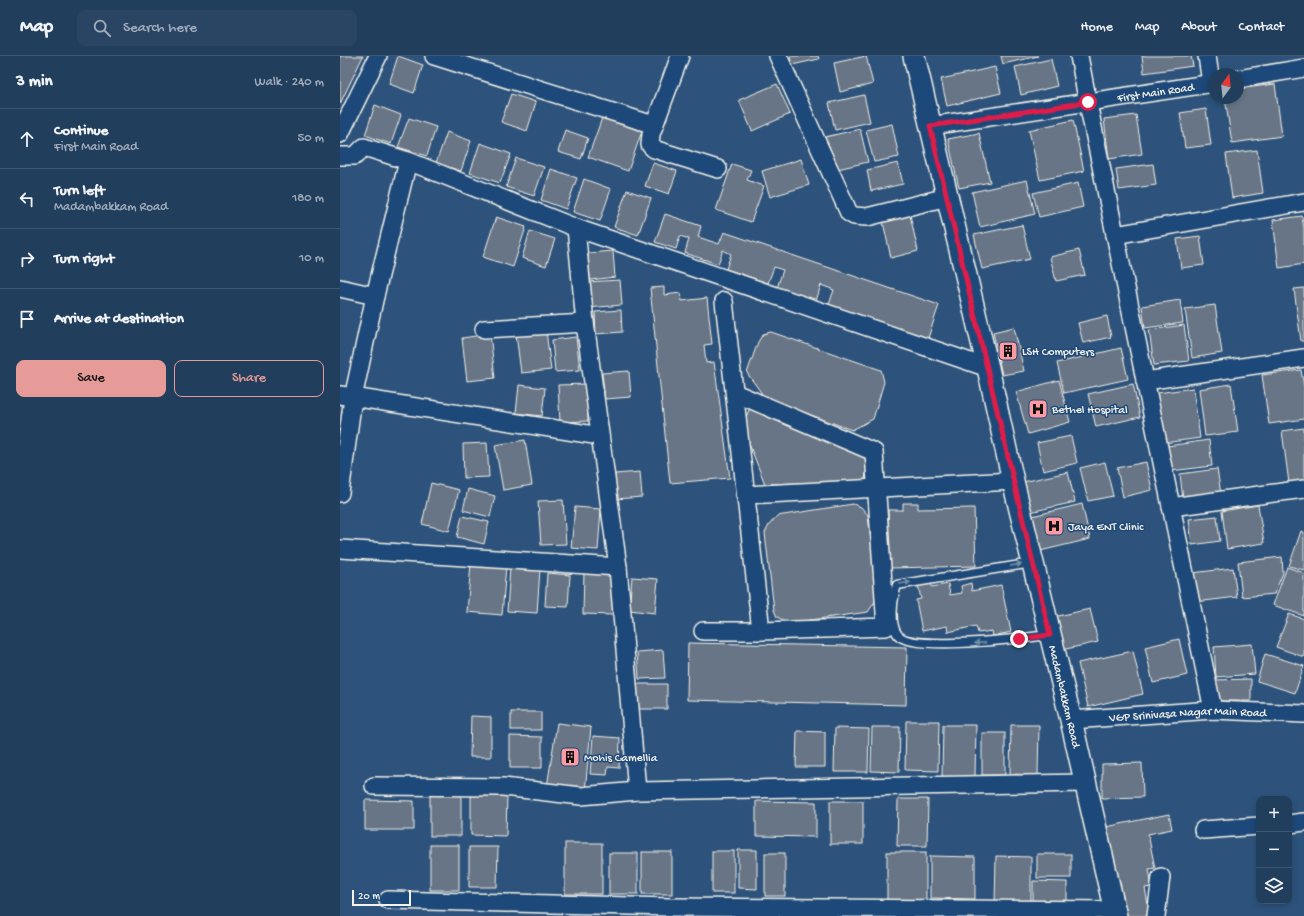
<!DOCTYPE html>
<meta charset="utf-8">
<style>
body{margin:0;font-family:"Gochi Hand",sans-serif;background:#2a4563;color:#f1f3f6}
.controls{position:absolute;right:12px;bottom:12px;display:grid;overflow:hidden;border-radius:8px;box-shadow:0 2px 6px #0003}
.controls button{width:36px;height:36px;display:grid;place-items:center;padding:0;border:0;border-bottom:1px solid #3f5772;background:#223e5d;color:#f1f3f6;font:20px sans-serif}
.compass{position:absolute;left:868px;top:12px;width:36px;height:36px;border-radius:50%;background:#223e5d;box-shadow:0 2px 6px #0003;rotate:15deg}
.scale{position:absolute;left:12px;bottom:10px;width:59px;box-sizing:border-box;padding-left:4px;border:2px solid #f4f1e8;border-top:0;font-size:11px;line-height:14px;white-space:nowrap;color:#f4f1e8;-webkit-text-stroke:3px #1f4a7a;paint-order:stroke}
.stop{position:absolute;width:12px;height:12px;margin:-9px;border:3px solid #e11d48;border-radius:50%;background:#fff}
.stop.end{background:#e11d48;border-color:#fff;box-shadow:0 1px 4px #0008}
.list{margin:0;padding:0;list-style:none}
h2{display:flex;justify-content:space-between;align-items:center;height:52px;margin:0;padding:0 16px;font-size:17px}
h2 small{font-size:13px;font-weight:400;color:#a2aebc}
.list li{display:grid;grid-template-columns:26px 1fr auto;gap:12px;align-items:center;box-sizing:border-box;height:60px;padding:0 16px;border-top:1px solid #3f5772}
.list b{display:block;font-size:15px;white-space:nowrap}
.list p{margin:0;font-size:13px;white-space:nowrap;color:#a2aebc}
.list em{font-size:13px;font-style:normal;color:#a2aebc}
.actions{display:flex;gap:8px;padding:12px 16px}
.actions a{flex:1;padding:9px 0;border:1px solid #e69b98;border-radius:8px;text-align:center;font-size:14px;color:#e69b98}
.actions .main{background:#e69b98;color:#111}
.icon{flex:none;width:22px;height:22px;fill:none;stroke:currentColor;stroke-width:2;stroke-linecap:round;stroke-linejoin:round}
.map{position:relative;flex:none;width:964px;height:860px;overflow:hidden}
header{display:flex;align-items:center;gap:24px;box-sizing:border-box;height:56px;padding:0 20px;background:#223e5d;border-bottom:1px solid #3f5772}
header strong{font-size:19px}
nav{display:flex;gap:22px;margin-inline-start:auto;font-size:14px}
.search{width:280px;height:36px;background:#2a4563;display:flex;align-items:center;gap:10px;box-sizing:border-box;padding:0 14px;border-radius:8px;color:#a2aebc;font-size:15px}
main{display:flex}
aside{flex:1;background:#223e5d}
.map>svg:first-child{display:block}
</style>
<header>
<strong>Map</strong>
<div class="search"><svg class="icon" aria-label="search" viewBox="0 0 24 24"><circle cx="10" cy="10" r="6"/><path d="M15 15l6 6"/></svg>Search here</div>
<nav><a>Home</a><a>Map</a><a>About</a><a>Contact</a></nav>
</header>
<main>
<aside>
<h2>3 min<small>Walk · 240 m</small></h2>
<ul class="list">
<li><svg class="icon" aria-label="ahead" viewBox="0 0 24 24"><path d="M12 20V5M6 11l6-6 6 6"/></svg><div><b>Continue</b><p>First Main Road</p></div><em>50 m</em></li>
<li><svg class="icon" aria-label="left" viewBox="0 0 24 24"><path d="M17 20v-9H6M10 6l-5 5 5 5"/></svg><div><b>Turn left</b><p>Madambakkam Road</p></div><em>180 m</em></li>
<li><svg class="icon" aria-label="right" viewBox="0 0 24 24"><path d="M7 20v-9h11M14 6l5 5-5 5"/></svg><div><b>Turn right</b></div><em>10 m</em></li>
<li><svg class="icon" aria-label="arrive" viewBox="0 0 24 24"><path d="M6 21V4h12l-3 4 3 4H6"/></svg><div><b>Arrive at destination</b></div></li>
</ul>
<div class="actions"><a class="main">Save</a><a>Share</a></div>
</aside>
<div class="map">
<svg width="964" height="860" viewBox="0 0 964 860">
<rect width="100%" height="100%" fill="#2d537c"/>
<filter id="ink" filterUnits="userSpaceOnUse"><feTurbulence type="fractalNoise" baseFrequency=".025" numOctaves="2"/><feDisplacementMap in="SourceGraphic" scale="8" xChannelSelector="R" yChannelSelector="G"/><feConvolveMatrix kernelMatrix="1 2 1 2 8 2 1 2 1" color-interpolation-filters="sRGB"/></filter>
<g filter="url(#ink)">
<g fill="#677586" stroke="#f4f1e8">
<polygon points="0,0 23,0 0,48"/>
<polygon points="58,0 83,9 74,37 49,28"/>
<polygon points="450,0 478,0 479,3 452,9"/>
<polygon points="526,0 533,28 500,36 494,7"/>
<polygon points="661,0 698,0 663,8"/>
<polygon points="802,0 851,0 853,10 804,17"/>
<polygon points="711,3 717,30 681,39 675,11"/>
<polygon points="655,11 661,37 607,50 601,23"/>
<polygon points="437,28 450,58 412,75 399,44"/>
<polygon points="935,28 942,80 892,87 885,42 898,42 898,33"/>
<polygon points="171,38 196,46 187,75 161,66"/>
<polygon points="524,39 530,66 495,74 489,47"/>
<polygon points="35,49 61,59 51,88 25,79"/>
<polygon points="866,53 871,89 845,92 840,57"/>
<polygon points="796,59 802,98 769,103 764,63"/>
<polygon points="69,62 96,71 87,100 58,91"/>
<polygon points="262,62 302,75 288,115 248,101"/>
<polygon points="733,64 744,115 700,124 689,74"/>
<polygon points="552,68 559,101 534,106 526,74"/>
<polygon points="520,73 528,106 493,114 485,81"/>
<polygon points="225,74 248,82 241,103 218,96"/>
<polygon points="107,76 131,85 121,115 96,107"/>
<polygon points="639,77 650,126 619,132 608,83"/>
<polygon points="140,87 171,98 160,127 130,117"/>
<polygon points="917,94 923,137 892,142 886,98"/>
<polygon points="176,102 204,111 194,140 166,131"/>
<polygon points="461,103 469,129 430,141 422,115"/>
<polygon points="313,107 337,115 329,138 305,130"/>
<polygon points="558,107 563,128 531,135 527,114"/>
<polygon points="392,108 411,114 407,124 424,130 411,166 376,154"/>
<polygon points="813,108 816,129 779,134 776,113"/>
<polygon points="211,113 237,122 226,153 201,144"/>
<polygon points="244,123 271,133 260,165 233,156"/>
<polygon points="687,124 695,158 640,171 632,136"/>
<polygon points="738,127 743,151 699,161 693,137"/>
<polygon points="287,134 311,142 298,179 274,171"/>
<polygon points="325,158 361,170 358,181 379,188 384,176 599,249 587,285 488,251 494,234 481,229 476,245 437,232 443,214 434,211 428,227 386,213 391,198 383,194 378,208 345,197 349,183 340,180 336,193 315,186"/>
<polygon points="570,159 578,195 551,202 543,166"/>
<polygon points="962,160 964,173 964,208 939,212 933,164"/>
<polygon points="156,161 186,171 173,211 143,201"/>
<polygon points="682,169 690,203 642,213 634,179"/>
<polygon points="190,175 215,183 206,210 182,202"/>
<polygon points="860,180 864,209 841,212 837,183"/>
<polygon points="739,194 745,219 716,225 710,201"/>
<polygon points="273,195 275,221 250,224 248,197"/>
<polygon points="280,224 282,249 248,252 246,226"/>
<polygon points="324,231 324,239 341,237 342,245 367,242 372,288 364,289 366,307 374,306 390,422 330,427 310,232"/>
<polygon points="964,232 964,285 961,285 954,233"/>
<polygon points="840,244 843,267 805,272 802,250"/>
<polygon points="875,249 882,297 852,302 845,253"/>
<polygon points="281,254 282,276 256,278 255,256"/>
<polygon points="767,260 771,281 743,287 738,267"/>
<polygon points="844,269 849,305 814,309 809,274"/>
<polygon points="674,271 684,315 662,319 653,276"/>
<polygon points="206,275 211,314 181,317 176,278"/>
<polygon points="431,276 541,314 544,326 533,363 512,374 425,342 407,317 418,286 423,278"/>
<polygon points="150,278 155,322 127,325 122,282"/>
<polygon points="236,281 240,314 215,316 212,284"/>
<polygon points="781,292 788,323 724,337 717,307"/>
<polygon points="961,314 964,331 964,363 929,368 922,319"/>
<polygon points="289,315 291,341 265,343 262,317"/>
<polygon points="719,324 730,366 688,378 676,336"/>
<polygon points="247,328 248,365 220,366 218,329"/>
<polygon points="793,328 800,361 756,371 748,338"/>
<polygon points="891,328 898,376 865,380 859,333"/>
<polygon points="179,329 205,332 202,360 176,357"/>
<polygon points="853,332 860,382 824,387 817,337"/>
<polygon points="410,352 528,400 525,425 425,428 402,370"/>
<polygon points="964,372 964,425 949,427 942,375"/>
<polygon points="731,380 737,407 703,415 697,387"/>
<polygon points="185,384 192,429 163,434 155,389"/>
<polygon points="869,384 872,410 831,415 827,390"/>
<polygon points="147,387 149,421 124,422 123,388"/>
<polygon points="765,406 773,440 748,445 740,412"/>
<polygon points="806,406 812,434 783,441 777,412"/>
<polygon points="877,413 881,438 843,444 840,418"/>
<polygon points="300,416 302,441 276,443 275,418"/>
<polygon points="728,416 735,446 690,456 683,426"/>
<polygon points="91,427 119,434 109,475 82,468"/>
<polygon points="128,433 155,440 150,461 123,454"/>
<polygon points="223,444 226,488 201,489 198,445"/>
<polygon points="563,447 578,447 578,453 634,452 636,510 550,512 548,454 563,454"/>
<polygon points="513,448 521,451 528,459 537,540 534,547 528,556 449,567 437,561 434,554 425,477 429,469 437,460"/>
<polygon points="742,448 750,483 696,496 688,461"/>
<polygon points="918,449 924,487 887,493 882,455"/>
<polygon points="235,451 261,453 258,494 231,492"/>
<polygon points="122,460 149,466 144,488 117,481"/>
<polygon points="877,460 880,485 852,489 849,463"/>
<polygon points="961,475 964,476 964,514 949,510"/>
<polygon points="942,501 943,517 934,538 902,541 898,506"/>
<polygon points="131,507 166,510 162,559 127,556"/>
<polygon points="170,511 200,513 197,557 167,555"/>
<polygon points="947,511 964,517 964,560 933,549"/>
<polygon points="893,512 897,541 856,546 852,517"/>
<polygon points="244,515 275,517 273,559 243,558"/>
<polygon points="207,517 230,519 228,551 205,550"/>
<polygon points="292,521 318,523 315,557 289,554"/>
<polygon points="591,526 592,531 608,528 610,539 622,537 621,530 631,527 632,535 661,529 671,576 653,580 652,575 638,577 636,570 608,576 607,570 582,575 576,544 581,543 578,529"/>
<polygon points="750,553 758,586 717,595 709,562"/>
<polygon points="949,558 964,563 964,601 936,591"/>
<polygon points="839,583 847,619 813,627 805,591"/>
<polygon points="348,587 567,591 566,649 347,644"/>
<polygon points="912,588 915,618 876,621 874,591"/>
<polygon points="323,594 325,622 299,623 297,596"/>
<polygon points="793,595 803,638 748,651 738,607"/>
<polygon points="925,598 964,610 955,637 917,625"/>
<polygon points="911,623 911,645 876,645 875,624"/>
<polygon points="291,628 327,628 327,653 292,653"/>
<rect x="171" y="656" width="30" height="18"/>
<polygon points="131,660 151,661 151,701 130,701"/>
<polygon points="566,665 599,665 598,715 565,714"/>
<polygon points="217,667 251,671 245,736 207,731"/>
<polygon points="603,669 636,669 635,721 602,721"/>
<polygon points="671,669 699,669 698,719 670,718"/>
<polygon points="532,671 560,671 559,716 531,715"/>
<polygon points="495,672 529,673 528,716 494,716"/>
<polygon points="457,675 485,676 485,711 456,711"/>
<rect x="642" y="677" width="23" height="42"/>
<polygon points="170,680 202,681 202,712 170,712"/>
<polygon points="253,680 280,682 279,712 268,711 267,719 250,718"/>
<polygon points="802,707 803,741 762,742 762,708"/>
<rect x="90" y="734" width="31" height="46"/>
<polygon points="131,738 167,739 166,780 131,779"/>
<polygon points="558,743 588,743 587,790 557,790"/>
<polygon points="25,744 74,745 74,774 25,774"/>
<polygon points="416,745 476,746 476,781 416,780"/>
<rect x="490" y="745" width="33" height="43"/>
<polygon points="829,758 832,773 808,778 815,812 809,813 812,831 805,832 810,860 780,860 761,772"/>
<rect x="225" y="787" width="37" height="51"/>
<rect x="90" y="789" width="29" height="45"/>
<polygon points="129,791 158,791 157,831 129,831"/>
<polygon points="398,794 417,794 417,833 398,832"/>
<rect x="372" y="795" width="22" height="42"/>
<rect x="302" y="796" width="30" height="42"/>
<rect x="547" y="796" width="39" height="50"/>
<rect x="269" y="797" width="29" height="41"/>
<rect x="425" y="797" width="20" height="43"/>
<rect x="697" y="798" width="34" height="24"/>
<polygon points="590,800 635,801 635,843 590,842"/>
<polygon points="656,800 691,801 691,848 655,848"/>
<polygon points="693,825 727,826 727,852 693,851"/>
</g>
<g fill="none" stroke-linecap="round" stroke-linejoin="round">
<defs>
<path id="service" d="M692 507 557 529C553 541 549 568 558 579 572 596 685 582 709 579"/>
<g id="minor">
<polyline points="94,0 314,69"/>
<polyline points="340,0 311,78 310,89 314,93 378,113"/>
<polyline points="438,0 509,157 514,160 527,161 607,141"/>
<polyline points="739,0 748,47 873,654"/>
<polyline points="867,0 871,27"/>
<polyline points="898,23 964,12"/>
<path id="s1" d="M590 70 874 27"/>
<polyline points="0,78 38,0"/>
<polyline points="0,100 15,100 24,91 68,105 35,240 13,342 0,437"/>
<polyline points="68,105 236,172 648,312"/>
<polyline points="236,172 245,267 278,511 297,735"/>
<polyline points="775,179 964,146"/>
<polyline points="0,232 35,240"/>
<polyline points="384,245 421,575 546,571 534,396 395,337"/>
<polyline points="144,273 245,267"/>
<polyline points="805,325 964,302"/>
<polyline points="0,339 260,380"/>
<polyline points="405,439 673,425"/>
<polyline points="831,451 964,433"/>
<polyline points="0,493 278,511"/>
<polyline points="363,575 421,575"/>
<path id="s2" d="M731 664 873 654 964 658"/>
<polyline points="34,730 163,731 241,740 297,735 746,727"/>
<polyline points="949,768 964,766"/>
<polyline points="863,774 919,770"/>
<polyline points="48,844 330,851 774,854"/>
<polyline points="816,860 821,821"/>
</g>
<g id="tertiary">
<path id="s3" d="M574 0 648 312 673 425 731 664 776 860"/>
</g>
</defs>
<use href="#service" stroke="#f4f1e8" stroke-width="11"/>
<use href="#minor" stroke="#f4f1e8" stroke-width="20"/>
<use href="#tertiary" stroke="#f4f1e8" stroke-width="24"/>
<use href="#service" stroke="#1f4a7a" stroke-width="8"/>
<use href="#minor" stroke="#1f4a7a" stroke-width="17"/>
<use href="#tertiary" stroke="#1f4a7a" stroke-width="21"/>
</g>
<defs><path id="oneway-solid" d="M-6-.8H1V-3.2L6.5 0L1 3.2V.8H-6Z"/></defs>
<g fill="#748da6">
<use href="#oneway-solid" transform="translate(676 509) rotate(-9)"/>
<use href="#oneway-solid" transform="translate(565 527) rotate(-9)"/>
<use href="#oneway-solid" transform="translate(640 587) rotate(178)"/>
</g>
</g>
<g fill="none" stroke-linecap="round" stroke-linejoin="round" filter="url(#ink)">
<path stroke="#e11d48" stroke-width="5" d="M679 583 710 579C669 410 630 240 590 70L748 46"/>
</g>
<defs>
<symbol id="building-square" viewBox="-11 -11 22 22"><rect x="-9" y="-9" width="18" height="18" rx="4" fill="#ff9aa2" stroke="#1f4a7a"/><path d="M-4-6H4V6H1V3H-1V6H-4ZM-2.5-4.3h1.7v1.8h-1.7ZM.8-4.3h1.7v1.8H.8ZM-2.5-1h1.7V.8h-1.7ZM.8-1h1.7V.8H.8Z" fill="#111"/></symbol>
<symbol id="hospital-square" viewBox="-11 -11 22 22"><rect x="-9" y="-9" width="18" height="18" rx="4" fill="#ff9aa2" stroke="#1f4a7a"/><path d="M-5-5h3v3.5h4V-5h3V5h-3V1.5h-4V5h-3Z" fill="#111"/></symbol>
</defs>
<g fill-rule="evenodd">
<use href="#building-square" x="657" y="284" width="22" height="22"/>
<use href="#hospital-square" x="687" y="342" width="22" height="22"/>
<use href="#hospital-square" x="703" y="459" width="22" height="22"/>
<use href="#building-square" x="219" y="690" width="22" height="22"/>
</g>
<g text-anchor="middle" stroke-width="3" stroke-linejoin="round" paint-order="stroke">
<g font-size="12" fill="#f4f1e8" stroke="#1f4a7a">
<text dy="4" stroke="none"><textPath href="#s1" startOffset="228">First Main Road</textPath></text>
<text dy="4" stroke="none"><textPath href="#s3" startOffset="658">Madambakkam Road</textPath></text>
<text dy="4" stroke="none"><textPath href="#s2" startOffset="117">VGP Srinivasa Nagar Main Road</textPath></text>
</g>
<g font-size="12" fill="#f4f1e8" stroke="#1f4a7a" text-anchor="start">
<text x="682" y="299">LSH Computers</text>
<text x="712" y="357">Bethel Hospital</text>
<text x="728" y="474">Jaya ENT Clinic</text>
<text x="244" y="705">Mohis Camellia</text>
</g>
</g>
</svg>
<div class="controls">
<button>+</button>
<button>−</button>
<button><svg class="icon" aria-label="layers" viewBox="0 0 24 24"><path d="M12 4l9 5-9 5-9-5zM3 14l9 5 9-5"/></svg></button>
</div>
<svg class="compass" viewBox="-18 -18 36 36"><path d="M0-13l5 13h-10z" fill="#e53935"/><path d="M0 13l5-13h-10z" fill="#a2aebc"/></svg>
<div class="scale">20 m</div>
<div class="stop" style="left:748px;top:46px"></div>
<div class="stop end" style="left:679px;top:583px"></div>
</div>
</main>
